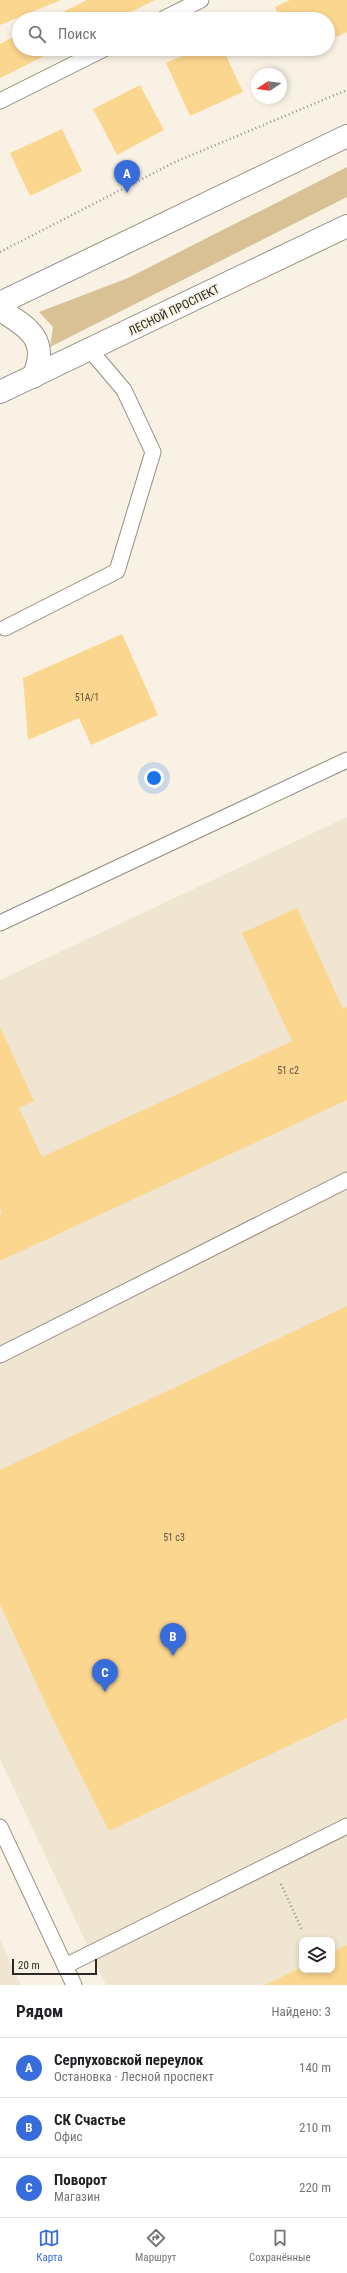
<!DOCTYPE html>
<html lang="ru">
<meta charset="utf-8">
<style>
body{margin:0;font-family:"Roboto Condensed",sans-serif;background:#f6f6f6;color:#202124}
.controls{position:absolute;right:12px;bottom:12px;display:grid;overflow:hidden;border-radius:8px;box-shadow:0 2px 6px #0003}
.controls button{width:36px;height:36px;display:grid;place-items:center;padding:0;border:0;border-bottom:1px solid #e0e0e0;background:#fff;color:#202124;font:20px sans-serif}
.compass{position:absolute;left:251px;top:68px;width:36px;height:36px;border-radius:50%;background:#fff;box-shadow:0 2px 6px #0003;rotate:257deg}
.scale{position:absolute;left:12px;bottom:10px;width:85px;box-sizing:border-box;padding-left:4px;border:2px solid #2c2924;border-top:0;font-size:11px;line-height:14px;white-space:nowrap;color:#2c2924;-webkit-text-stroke:3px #f9f2e4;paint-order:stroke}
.you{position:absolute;left:154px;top:778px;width:14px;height:14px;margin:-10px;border:3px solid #fff;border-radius:50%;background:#1a73e8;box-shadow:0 0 0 6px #1a73e833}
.badge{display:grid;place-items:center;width:26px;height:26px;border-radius:50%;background:#386cdb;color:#fff;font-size:13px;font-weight:700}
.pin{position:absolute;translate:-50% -33px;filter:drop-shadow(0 1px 2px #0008)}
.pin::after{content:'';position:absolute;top:21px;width:14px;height:12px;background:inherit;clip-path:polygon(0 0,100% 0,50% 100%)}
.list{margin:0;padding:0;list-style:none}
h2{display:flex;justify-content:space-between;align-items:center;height:52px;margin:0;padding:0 16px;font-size:17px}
h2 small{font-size:13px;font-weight:400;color:#757577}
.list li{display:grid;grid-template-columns:26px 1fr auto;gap:12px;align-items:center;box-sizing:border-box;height:60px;padding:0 16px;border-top:1px solid #e0e0e0}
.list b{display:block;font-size:15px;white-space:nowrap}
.list p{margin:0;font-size:13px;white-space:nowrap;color:#757577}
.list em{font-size:13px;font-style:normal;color:#757577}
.icon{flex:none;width:22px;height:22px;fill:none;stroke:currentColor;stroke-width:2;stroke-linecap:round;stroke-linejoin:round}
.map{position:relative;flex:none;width:347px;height:1985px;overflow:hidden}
.search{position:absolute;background:#fff;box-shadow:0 2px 6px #0003;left:12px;right:12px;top:12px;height:44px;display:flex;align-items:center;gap:10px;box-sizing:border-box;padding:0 14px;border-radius:22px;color:#757577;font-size:15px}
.sheet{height:232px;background:#fff}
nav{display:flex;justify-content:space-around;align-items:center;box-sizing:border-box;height:56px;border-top:1px solid #e0e0e0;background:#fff;font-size:11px;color:#757577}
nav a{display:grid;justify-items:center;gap:2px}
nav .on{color:#386cdb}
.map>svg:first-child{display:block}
</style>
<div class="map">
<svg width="347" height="1985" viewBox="0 0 347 1985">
<rect width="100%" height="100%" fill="#f9f2e4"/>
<g fill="#efe5d0" fill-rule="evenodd">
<path d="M347 817V1985H106L0 1759V980ZM302 1940H332V1970H302Z"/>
<polygon points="0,1940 21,1985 0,1985"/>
</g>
<polygon fill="#d8c195" points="347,167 347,197 50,347 53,327 39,312 128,278"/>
<g fill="#fbd68f">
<polygon points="0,0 61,0 0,25"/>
<polygon points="87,0 155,0 117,19 49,19"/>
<polygon points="290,0 347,0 347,32 328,41 328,19 281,19 275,7"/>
<polygon points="19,34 19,49 58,49 0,78 0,44"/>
<polygon points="197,49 223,49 243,92 190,116 166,63"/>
<polygon points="295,49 312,49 298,56"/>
<polygon points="140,85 164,130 117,155 93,109"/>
<polygon points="62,129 82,171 30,196 10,153"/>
<polygon points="122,634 158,715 91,745 79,718 28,740 23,678"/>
<polygon points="297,908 343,1009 347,1007 347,1100 0,1261 0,1215 2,1214 0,1209 0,1027 34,1101 19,1108 42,1157 292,1041 242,933"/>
<polygon points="347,1306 347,1718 109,1831 50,1713 0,1604 0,1470"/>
<polygon points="347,1945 347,1985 265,1985 302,1967 302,1970 332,1970 332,1952"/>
</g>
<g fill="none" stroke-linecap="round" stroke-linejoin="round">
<defs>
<g id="service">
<polyline points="163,19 201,0"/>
<polyline points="0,101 104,49"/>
<polyline points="5,628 117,571 153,452 124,390 90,350"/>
<polyline points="0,923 347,760"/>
<polyline points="0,1355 347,1180"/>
<polyline points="0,1827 74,1985"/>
<polyline points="65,1966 347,1826"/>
</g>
<g id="primary">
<polyline points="0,303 347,136"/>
<path d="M0 310C29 327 50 341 33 377"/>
<polyline points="0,392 347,226"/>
</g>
</defs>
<use href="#service" stroke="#948e82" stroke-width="17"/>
<use href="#primary" stroke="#948e82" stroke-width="24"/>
<g stroke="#959086" stroke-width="2.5" stroke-dasharray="1 3" stroke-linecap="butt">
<polyline points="0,252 175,162 347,90"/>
<polyline points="281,1884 302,1930"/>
</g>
<use href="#service" stroke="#fff" stroke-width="15"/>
<use href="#primary" stroke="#fff" stroke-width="22"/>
</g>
<g text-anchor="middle" stroke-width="3.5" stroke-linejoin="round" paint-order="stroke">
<g font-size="10" fill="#60543f">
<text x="87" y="701">51А/1</text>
<text x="288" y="1074">51 с2</text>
<text x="174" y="1541">51 с3</text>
</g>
<g font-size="12" fill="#2c2924" stroke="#f9f2e4">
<text transform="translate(174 310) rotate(-26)" y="4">ЛЕСНОЙ ПРОСПЕКТ</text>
</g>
</g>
</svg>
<div class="controls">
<button><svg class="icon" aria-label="layers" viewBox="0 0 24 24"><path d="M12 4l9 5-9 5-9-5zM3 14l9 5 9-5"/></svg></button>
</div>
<svg class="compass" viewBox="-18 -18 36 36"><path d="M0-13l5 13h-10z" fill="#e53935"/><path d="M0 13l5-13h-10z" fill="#757577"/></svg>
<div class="scale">20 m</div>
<div class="you"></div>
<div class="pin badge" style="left:127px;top:193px">A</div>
<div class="pin badge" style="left:173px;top:1656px">B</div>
<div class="pin badge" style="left:105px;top:1692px">C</div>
<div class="search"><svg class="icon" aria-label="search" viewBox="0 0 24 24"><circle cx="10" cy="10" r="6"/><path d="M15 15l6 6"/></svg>Поиск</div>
</div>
<section class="sheet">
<h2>Рядом<small>Найдено: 3</small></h2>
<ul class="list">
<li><span class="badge">A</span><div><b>Серпуховской переулок</b><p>Остановка · Лесной проспект</p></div><em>140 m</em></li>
<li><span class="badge">B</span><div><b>СК Счастье</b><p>Офис</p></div><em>210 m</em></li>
<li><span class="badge">C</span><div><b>Поворот</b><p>Магазин</p></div><em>220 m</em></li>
</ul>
</section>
<nav>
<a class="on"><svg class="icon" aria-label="map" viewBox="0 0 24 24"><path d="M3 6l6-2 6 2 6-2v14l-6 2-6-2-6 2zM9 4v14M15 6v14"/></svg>Карта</a>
<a><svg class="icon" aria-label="directions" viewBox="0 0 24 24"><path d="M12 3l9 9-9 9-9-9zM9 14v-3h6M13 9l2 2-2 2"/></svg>Маршрут</a>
<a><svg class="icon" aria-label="saved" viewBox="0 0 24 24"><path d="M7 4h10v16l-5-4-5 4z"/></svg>Сохранённые</a>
</nav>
